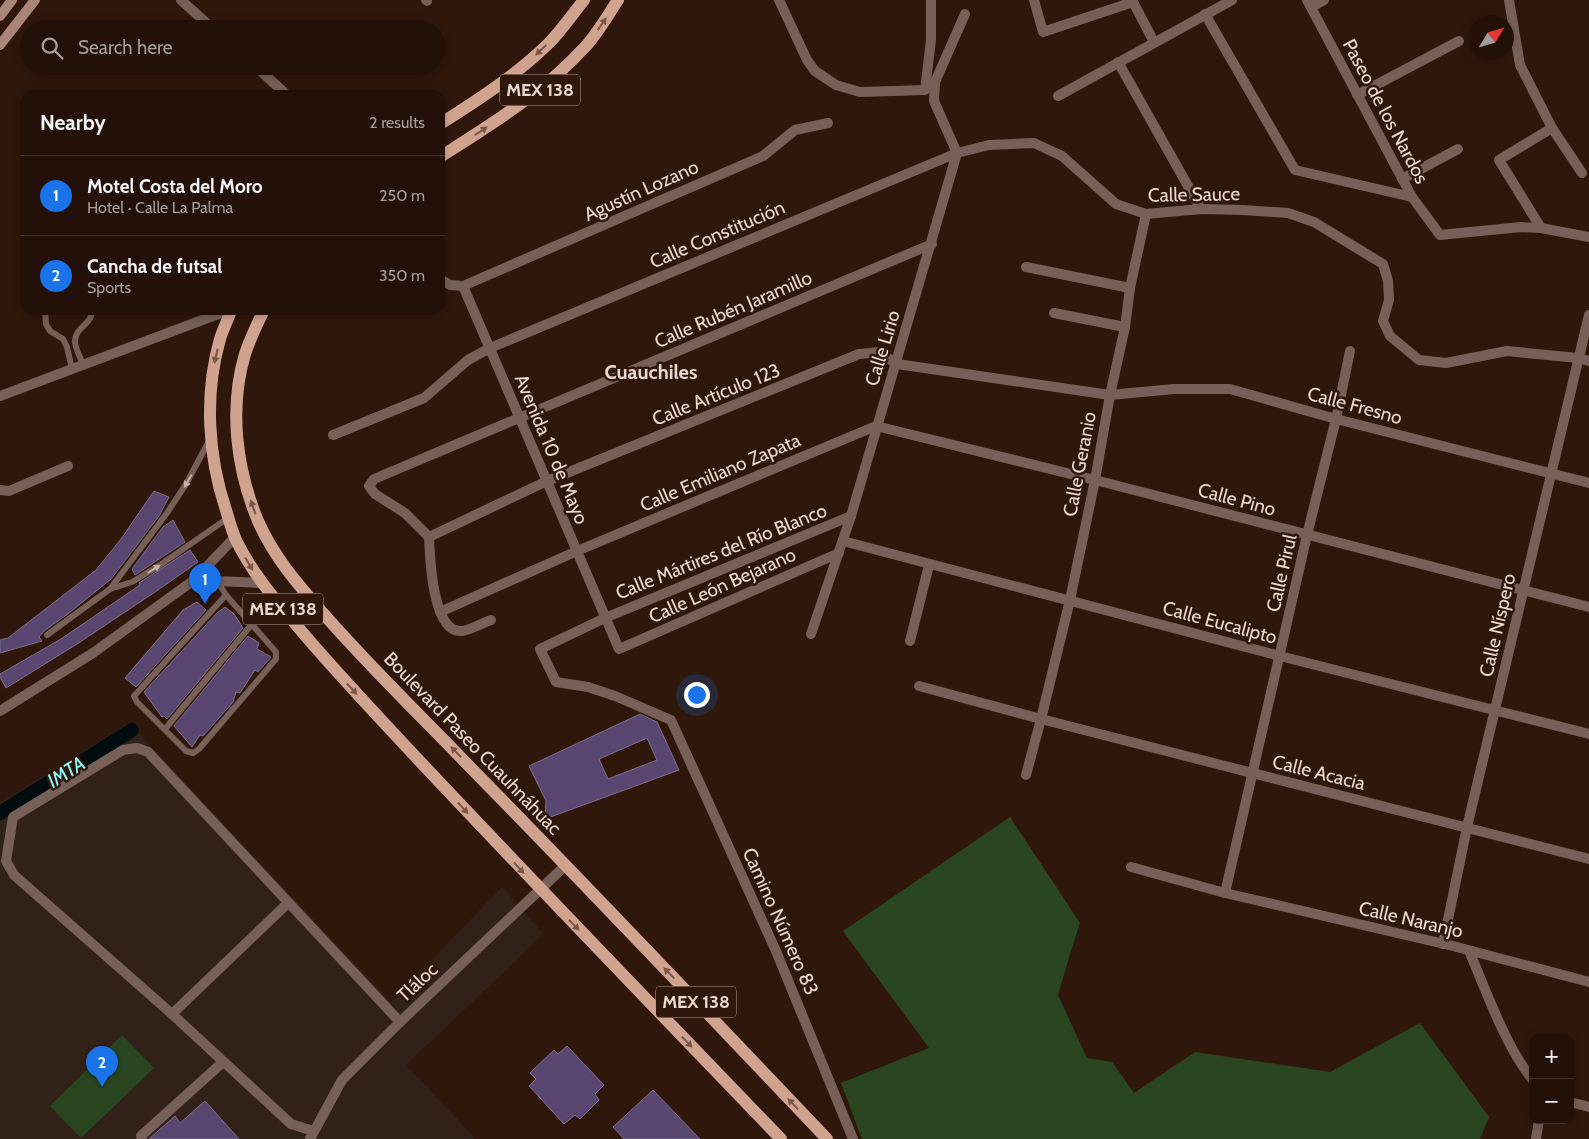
<!DOCTYPE html>
<meta charset="utf-8">
<style>
body{margin:0;font-family:Cabin,sans-serif;background:#2f1f17;color:#f1f3f6}
.controls{position:absolute;right:15px;bottom:15px;display:grid;overflow:hidden;border-radius:10px;box-shadow:0 2px 8px #0003}
.controls button{width:45px;height:45px;display:grid;place-items:center;padding:0;border:0;border-bottom:1px solid #40312a;background:#231109;color:#f1f3f6;font:25px sans-serif}
.compass{position:absolute;left:1469px;top:15px;width:45px;height:45px;border-radius:50%;background:#231109;box-shadow:0 2px 8px #0003;rotate:52deg}
.you{position:absolute;left:696px;top:694px;width:18px;height:18px;margin:-12px;border:4px solid #fff;border-radius:50%;background:#1a73e8;box-shadow:0 0 0 8px #1a73e833}
.badge{display:grid;place-items:center;width:32px;height:32px;border-radius:50%;background:#1a73e8;color:#fff;font-size:16px;font-weight:700}
.pin{position:absolute;translate:-50% -41px;filter:drop-shadow(0 1px 2px #0008)}
.pin::after{content:'';position:absolute;top:26px;width:18px;height:15px;background:inherit;clip-path:polygon(0 0,100% 0,50% 100%)}
.list{margin:0;padding:0;list-style:none}
h2{display:flex;justify-content:space-between;align-items:center;height:65px;margin:0;padding:0 20px;font-size:21px}
h2 small{font-size:16px;font-weight:400;color:#a39d9c}
.list li{display:grid;grid-template-columns:32px 1fr auto;gap:15px;align-items:center;box-sizing:border-box;height:80px;padding:0 20px;border-top:1px solid #40312a}
.list b{display:block;font-size:19px;white-space:nowrap}
.list p{margin:0;font-size:16px;white-space:nowrap;color:#a39d9c}
.list em{font-size:16px;font-style:normal;color:#a39d9c}
.icon{flex:none;width:28px;height:28px;fill:none;stroke:currentColor;stroke-width:2;stroke-linecap:round;stroke-linejoin:round}
.map{position:relative;flex:none;width:1589px;height:1139px;overflow:hidden}
.search{position:absolute;background:#231109;box-shadow:0 2px 8px #0003;left:20px;top:20px;width:425px;height:55px;display:flex;align-items:center;gap:12px;box-sizing:border-box;padding:0 18px;border-radius:28px;color:#a39d9c;font-size:19px}
.panel{position:absolute;background:#231109;box-shadow:0 2px 8px #0003;left:20px;top:90px;width:425px;height:225px;border-radius:15px}
.map>svg:first-child{display:block}
</style>
<div class="map">
<svg width="1589" height="1139" viewBox="0 0 1589 1139">
<rect width="100%" height="100%" fill="#2f170c"/>
<polygon fill="#322119" points="129,723 391,1002 502,887 544,934 406,1065 476,1139 0,1139 0,802"/>
<g fill="#2a4621">
<polygon points="1010,817 1080,923 1070,954 1058,995 1087,1058 1112,1062 1134,1093 1195,1052 1330,1072 1420,1023 1489,1117 1480,1139 862,1139 841,1083 929,1048 843,931"/>
<polygon points="122,1035 154,1068 81,1138 50,1106"/>
</g>
<g fill="none" stroke-linecap="round" stroke-linejoin="round">
<polyline stroke="#000c0d" stroke-width="14" points="0,813 132,730"/>
</g>
<g fill="#5a4771" stroke="#7b6f8a" fill-rule="evenodd">
<polygon points="154,491 169,497 159,516 111,579 69,613 44,631 39,637 42,641 0,653 0,640 8,638 96,570 121,539"/>
<polygon points="173,520 185,542 135,575 132,569 163,527"/>
<polygon points="190,550 198,562 158,590 77,644 6,688 0,677 0,674 61,639 140,585 139,583"/>
<polygon points="197,602 206,610 136,687 125,678 183,610"/>
<polygon points="225,607 234,614 243,628 167,719 164,716 162,717 144,692 217,613"/>
<polygon points="248,636 259,643 257,649 271,657 258,672 255,670 240,693 236,692 233,702 203,736 200,735 192,747 174,726"/>
<path d="M640 714 657 722 679 770 545 819 546 801 529 766ZM647 738 657 760 608 779 599 759Z"/>
<polygon points="567,1046 604,1085 595,1094 599,1100 580,1119 575,1115 564,1124 529,1086 536,1079 530,1073 554,1050 558,1054"/>
<polygon points="653,1090 700,1139 624,1139 613,1127"/>
<polygon points="205,1101 239,1139 149,1139 175,1116 180,1123"/>
</g>
<g fill="none" stroke-linecap="round" stroke-linejoin="round">
<g stroke="#766057" stroke-width="6">
<polyline points="45,310 46,324 50,331 63,339 67,347 72,369"/>
<path d="M83 365C81 358 75 349 75 341 75 327 93 324 92 310"/>
<polyline points="208,566 226,595 276,652 276,659 199,749 193,753 186,751 137,702 134,696 226,595"/>
<polyline points="110,589 132,582 160,565 228,518"/>
<polyline points="47,635 110,589 167,513 186,484 209,441"/>
<polyline points="165,729 252,624"/>
</g>
<g stroke="#766057" stroke-width="10">
<polyline points="181,0 213,29"/>
<polyline points="426,0 427,1"/>
<polyline points="779,0 807,60 815,71 836,85 860,92 925,90 931,40 931,0"/>
<polyline points="1034,0 1043,32 1133,2"/>
<polyline points="1132,0 1154,42"/>
<polyline points="1307,0 1412,197 1440,235 1521,227 1541,228 1589,237"/>
<polyline points="1509,0 1520,65 1552,128 1582,173"/>
<polyline points="1311,7 1324,0"/>
<polyline points="1205,14 1295,170 1412,197"/>
<polyline points="1118,62 1201,209"/>
<polyline points="255,66 287,95"/>
<polyline points="1357,95 1459,41"/>
<polyline points="1058,96 1232,0"/>
<polyline points="957,153 934,101 935,82 965,14"/>
<polyline points="1402,179 1458,149"/>
<polyline points="1541,228 1499,160 1552,128"/>
<polyline points="1026,267 1130,288"/>
<polyline points="440,279 450,285 463,286"/>
<polyline points="463,286 619,649 839,553"/>
<polyline points="463,286 763,156 795,130 828,123"/>
<polyline points="1054,313 1125,327"/>
<polyline points="0,396 229,310"/>
<polyline points="333,435 424,398 468,360 490,348 957,153 989,145 1034,143 1062,156 1116,204 1146,214 1201,209 1243,210 1288,213 1314,222 1383,264 1388,281 1389,300 1383,321 1390,336 1419,360 1446,363 1507,351 1578,358 1589,361"/>
<polyline points="0,490 9,491 68,466"/>
<polyline points="851,516 605,618 540,649 556,682 588,687 615,696 671,720 776,951 853,1139"/>
<polyline points="429,537 547,481 859,354 879,352 897,364 1110,395 1174,389 1230,389 1336,419 1589,483"/>
<polyline points="429,537 405,513 375,494 369,486 374,479 932,244"/>
<path d="M429 537C430 556 432 634 462 631 471 630 482 623 491 620"/>
<polyline points="843,541 1280,656 1589,734"/>
<polyline points="194,580 261,583"/>
<polyline points="440,612 577,551 876,426 1095,480 1589,607"/>
<polyline points="811,634 851,516 957,153"/>
<polyline points="910,641 929,565"/>
<polyline points="919,686 1041,719 1589,859"/>
<polyline points="0,711 93,653 194,580 235,537"/>
<polyline points="1026,775 1041,719 1070,600 1095,480 1110,395 1125,327 1130,288 1146,214"/>
<polyline points="1131,867 1225,893 1453,946 1589,982"/>
<polyline points="1225,893 1307,535 1336,419 1350,351"/>
<polyline points="1443,944 1467,827 1589,315"/>
<path d="M1469 951C1486 990 1506 1048 1533 1080"/>
<polyline points="172,1014 288,903"/>
<polyline points="1570,1102 1589,1107"/>
<polyline points="313,1131 291,1124 172,1014 14,875 6,861 13,817 123,750 137,748 148,752 400,1022"/>
<polyline points="142,1139 141,1136 223,1062"/>
<polyline points="310,1139 342,1080 400,1022 566,865"/>
<polyline points="1536,1139 1539,1120"/>
</g>
<g stroke="#a98677" stroke-width="10">
<polyline points="0,16 12,0"/>
<polyline points="0,45 35,0"/>
</g>
<g stroke="#d0a38f" stroke-width="12">
<path d="M440 124C478 100 515 76 548 44 561 31 572 15 584 0"/>
<path d="M440 157C492 124 544 92 585 47 598 33 608 15 618 0"/>
<path d="M231 310C228 320 223 329 220 339 204 395 208 456 226 510 229 520 232 531 236 540 252 573 274 598 297 626 334 670 374 712 413 754 535 884 658 1011 781 1139"/>
<path d="M264 310C257 324 250 339 245 354 229 408 236 468 258 521 274 557 296 582 322 612 368 665 420 715 469 766 590 889 708 1014 827 1139"/>
</g>
</g>
<defs><path id="oneway-solid" d="M-6-.8H1V-3.2L6.5 0L1 3.2V.8H-6Z" transform="scale(1.25)"/></defs>
<g fill="#775647">
<use href="#oneway-solid" transform="translate(602 24) rotate(-55)"/>
<use href="#oneway-solid" transform="translate(541 50) rotate(137)"/>
<use href="#oneway-solid" transform="translate(481 131) rotate(-33)"/>
<use href="#oneway-solid" transform="translate(216 356) rotate(103)"/>
<use href="#oneway-solid" transform="translate(253 507) rotate(-110)"/>
<use href="#oneway-solid" transform="translate(249 564) rotate(59)"/>
<use href="#oneway-solid" transform="translate(352 689) rotate(47)"/>
<use href="#oneway-solid" transform="translate(456 752) rotate(-134)"/>
<use href="#oneway-solid" transform="translate(463 808) rotate(47)"/>
<use href="#oneway-solid" transform="translate(519 868) rotate(47)"/>
<use href="#oneway-solid" transform="translate(574 925) rotate(46)"/>
<use href="#oneway-solid" transform="translate(669 973) rotate(-134)"/>
<use href="#oneway-solid" transform="translate(687 1042) rotate(46)"/>
<use href="#oneway-solid" transform="translate(793 1104) rotate(-134)"/>
</g>
<g fill="#c1aea6">
<use href="#oneway-solid" transform="translate(188 481) rotate(120)"/>
<use href="#oneway-solid" transform="translate(154 569) rotate(-32)"/>
</g>
<g text-anchor="middle" stroke-width="5" stroke-linejoin="round" paint-order="stroke">
<g fill="#2f170c" stroke="#b29e96" stroke-width="1">
<rect x="500" y="74.5" width="80" height="31" rx="4"/>
<rect x="243" y="593.5" width="80" height="31" rx="4"/>
<rect x="656" y="986.5" width="80" height="31" rx="4"/>
</g>
<g font-size="18" font-weight="bold" fill="#ead8d1">
<text x="540" y="96">MEX 138</text>
<text x="283" y="615">MEX 138</text>
<text x="696" y="1008">MEX 138</text>
</g>
<g font-size="19" fill="#ead8d1" stroke="#2f170c">
<text transform="translate(1386 111) rotate(62)" y="7">Paseo de los Nardos</text>
<text transform="translate(641 190) rotate(-24)" y="7">Agustín Lozano</text>
<text transform="translate(1194 194) rotate(-1)" y="7">Calle Sauce</text>
<text transform="translate(717 234) rotate(-23)" y="7">Calle Constitución</text>
<text transform="translate(733 309) rotate(-23)" y="7">Calle Rubén Jaramillo</text>
<text transform="translate(882 348) rotate(-73)" y="7">Calle Lirio</text>
<text transform="translate(716 394) rotate(-22)" y="7">Calle Artículo 123</text>
<text transform="translate(1355 405) rotate(15)" y="7">Calle Fresno</text>
<text transform="translate(552 449) rotate(67)" y="7">Avenida 10 de Mayo</text>
<text transform="translate(1079 464) rotate(-79)" y="7">Calle Geranio</text>
<text transform="translate(720 472) rotate(-23)" y="7">Calle Emiliano Zapata</text>
<text transform="translate(1237 499) rotate(15)" y="7">Calle Pino</text>
<text transform="translate(721 551) rotate(-22)" y="7">Calle Mártires del Río Blanco</text>
<text transform="translate(1281 573) rotate(-77)" y="7">Calle Pirul</text>
<text transform="translate(722 585) rotate(-24)" y="7">Calle León Bejarano</text>
<text transform="translate(1220 622) rotate(15)" y="7">Calle Eucalipto</text>
<text transform="translate(1497 625) rotate(-77)" y="7">Calle Níspero</text>
<text transform="translate(473 743) rotate(46)" y="7">Boulevard Paseo Cuauhnáhuac</text>
<text transform="translate(1319 772) rotate(14)" y="7">Calle Acacia</text>
<text transform="translate(1411 919) rotate(13)" y="7">Calle Naranjo</text>
<text transform="translate(781 921) rotate(66)" y="7">Camino Número 83</text>
<text transform="translate(417 982) rotate(-43)" y="7">Tláloc</text>
</g>
<g font-size="20" font-weight="bold" fill="#ead8d1" stroke="#2f170c">
<text x="651" y="379">Cuauchiles</text>
</g>
<g font-size="20" font-style="italic" fill="#8cfafa" stroke="#2f170c">
<text transform="translate(66 772) rotate(-32)" y="7">IMTA</text>
</g>
</g>
</svg>
<div class="controls">
<button>+</button>
<button>−</button>
</div>
<svg class="compass" viewBox="-18 -18 36 36"><path d="M0-13l5 13h-10z" fill="#e53935"/><path d="M0 13l5-13h-10z" fill="#a39d9c"/></svg>
<div class="you"></div>
<div class="pin badge" style="left:205px;top:604px">1</div>
<div class="pin badge" style="left:102px;top:1087px">2</div>
<div class="search"><svg class="icon" aria-label="search" viewBox="0 0 24 24"><circle cx="10" cy="10" r="6"/><path d="M15 15l6 6"/></svg>Search here</div>
<section class="panel">
<h2>Nearby<small>2 results</small></h2>
<ul class="list">
<li><span class="badge">1</span><div><b>Motel Costa del Moro</b><p>Hotel · Calle La Palma</p></div><em>250 m</em></li>
<li><span class="badge">2</span><div><b>Cancha de futsal</b><p>Sports</p></div><em>350 m</em></li>
</ul>
</section>
</div>
